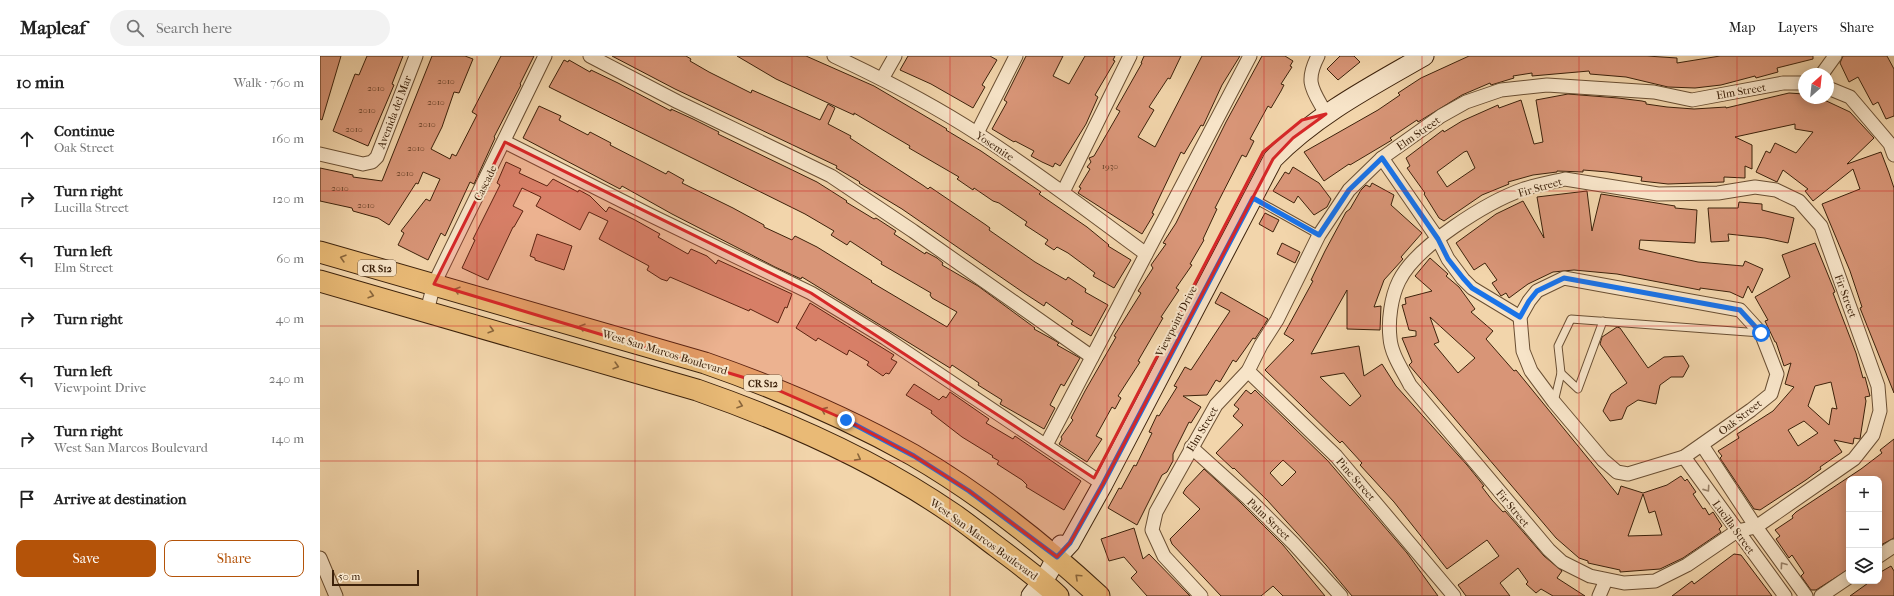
<!DOCTYPE html>
<meta charset="utf-8">
<style>
body{margin:0;font-family:"IM FELL French Canon",serif;background:#f2f2f2;color:#222}
.controls{position:absolute;right:12px;bottom:12px;display:grid;overflow:hidden;border-radius:8px;box-shadow:0 2px 10px #0003}
.controls button{width:36px;height:36px;display:grid;place-items:center;padding:0;border:0;border-bottom:1px solid #e0e0e0;background:#fff;color:#222;font:20px sans-serif}
.compass{position:absolute;left:1478px;top:12px;width:36px;height:36px;border-radius:50%;background:#fff;box-shadow:0 2px 10px #0003;rotate:27deg}
.scale{position:absolute;left:12px;bottom:10px;width:87px;box-sizing:border-box;padding-left:4px;border:2px solid #3d220b;border-top:0;font-size:11px;line-height:14px;white-space:nowrap;color:#3d220b;-webkit-text-stroke:3px #f7e4c8;paint-order:stroke}
.stop{position:absolute;width:12px;height:12px;margin:-9px;border:3px solid #1a73e8;border-radius:50%;background:#fff}
.stop.end{background:#1a73e8;border-color:#fff;box-shadow:0 1px 4px #0008}
.list{margin:0;padding:0;list-style:none}
h2{display:flex;justify-content:space-between;align-items:center;height:52px;margin:0;padding:0 16px;font-size:17px}
h2 small{font-size:13px;font-weight:400;color:#767676}
.list li{display:grid;grid-template-columns:26px 1fr auto;gap:12px;align-items:center;box-sizing:border-box;height:60px;padding:0 16px;border-top:1px solid #e0e0e0}
.list b{display:block;font-size:15px;white-space:nowrap}
.list p{margin:0;font-size:13px;white-space:nowrap;color:#767676}
.list em{font-size:13px;font-style:normal;color:#767676}
.actions{display:flex;gap:8px;padding:12px 16px}
.actions a{flex:1;padding:9px 0;border:1px solid #b45309;border-radius:8px;text-align:center;font-size:14px;color:#b45309}
.actions .main{background:#b45309;color:#fff}
.icon{flex:none;width:22px;height:22px;fill:none;stroke:currentColor;stroke-width:2;stroke-linecap:round;stroke-linejoin:round}
.map{position:relative;flex:none;width:1574px;height:540px;overflow:hidden}
header{display:flex;align-items:center;gap:24px;box-sizing:border-box;height:56px;padding:0 20px;background:#fff;border-bottom:1px solid #e0e0e0}
header strong{font-size:19px}
nav{display:flex;gap:22px;margin-inline-start:auto;font-size:14px}
.search{width:280px;height:36px;background:#f2f2f2;display:flex;align-items:center;gap:10px;box-sizing:border-box;padding:0 14px;border-radius:22px;color:#767676;font-size:15px}
main{display:flex}
aside{flex:1;background:#fff}
.map>svg:first-child{display:block}
</style>
<header>
<strong>Mapleaf</strong>
<div class="search"><svg class="icon" aria-label="search" viewBox="0 0 24 24"><circle cx="10" cy="10" r="6"/><path d="M15 15l6 6"/></svg>Search here</div>
<nav><a>Map</a><a>Layers</a><a>Share</a></nav>
</header>
<main>
<aside>
<h2>10 min<small>Walk · 760 m</small></h2>
<ul class="list">
<li><svg class="icon" aria-label="ahead" viewBox="0 0 24 24"><path d="M12 20V5M6 11l6-6 6 6"/></svg><div><b>Continue</b><p>Oak Street</p></div><em>160 m</em></li>
<li><svg class="icon" aria-label="right" viewBox="0 0 24 24"><path d="M7 20v-9h11M14 6l5 5-5 5"/></svg><div><b>Turn right</b><p>Lucilla Street</p></div><em>120 m</em></li>
<li><svg class="icon" aria-label="left" viewBox="0 0 24 24"><path d="M17 20v-9H6M10 6l-5 5 5 5"/></svg><div><b>Turn left</b><p>Elm Street</p></div><em>60 m</em></li>
<li><svg class="icon" aria-label="right" viewBox="0 0 24 24"><path d="M7 20v-9h11M14 6l5 5-5 5"/></svg><div><b>Turn right</b></div><em>40 m</em></li>
<li><svg class="icon" aria-label="left" viewBox="0 0 24 24"><path d="M17 20v-9H6M10 6l-5 5 5 5"/></svg><div><b>Turn left</b><p>Viewpoint Drive</p></div><em>240 m</em></li>
<li><svg class="icon" aria-label="right" viewBox="0 0 24 24"><path d="M7 20v-9h11M14 6l5 5-5 5"/></svg><div><b>Turn right</b><p>West San Marcos Boulevard</p></div><em>140 m</em></li>
<li><svg class="icon" aria-label="arrive" viewBox="0 0 24 24"><path d="M6 21V4h12l-3 4 3 4H6"/></svg><div><b>Arrive at destination</b></div></li>
</ul>
<div class="actions"><a class="main">Save</a><a>Share</a></div>
</aside>
<div class="map">
<svg width="1574" height="540" viewBox="0 0 1574 540">
<rect width="100%" height="100%" fill="#f2d5ab"/>
<filter id="stains"><feTurbulence type="fractalNoise" baseFrequency=".005" numOctaves="4"/><feColorMatrix values="0 0 0 0 .2 0 0 0 0 .09 0 0 0 0 .02 0 0 0 .5 -.17"/></filter>
<radialGradient id="worn" r=".72"><stop offset=".6" stop-color="#630" stop-opacity="0"/><stop offset="1" stop-color="#630" stop-opacity=".3"/></radialGradient>
<g fill="#d89577" stroke="#3d220b" fill-rule="evenodd">
<polygon points="0,0 21,0 2,64 0,63"/>
<polygon points="47,0 83,0 72,28 74,29 48,90 13,75 35,18 39,19"/>
<polygon points="112,0 145,0 153,3 139,37 134,36 122,71 111,93 130,103 132,98 136,100 157,59 152,56 181,0 214,0 200,28 201,29 174,81 175,82 154,128 150,126 125,180 121,177 108,204 78,189 84,177 81,175 106,143 110,145 120,123 103,116 98,128 96,127 69,169 58,162 33,155 32,152 0,145 0,112 33,119 33,121 62,125"/>
<polygon points="292,0 366,0 371,3 370,5 389,16 431,37 432,34 500,64 508,48 515,52 508,68 531,80 530,82 604,130 608,133 610,131 666,169 670,172 669,174 715,206 746,224 748,221 766,233 765,236 788,249 771,280 751,268 753,265 726,246 724,250 704,237 582,153 539,127 540,126 516,112 517,110 355,33"/>
<polygon points="417,0 486,0 554,30 627,73 626,74 661,95 721,136 719,138 767,171 789,189 788,190 811,204 794,232 773,220 775,217 748,197 737,191 734,194 725,188 728,184 705,169 707,166 679,147 673,145 654,132 653,134 637,123 639,121 589,92 590,90 534,57 534,59 456,23"/>
<polygon points="588,0 670,0 677,4 662,29 665,31 653,52 611,28 580,14"/>
<polygon points="706,0 743,0 733,20 749,28 765,0 795,0 793,4 795,5 775,39 778,41 766,68 740,110 735,107 733,111 722,106 711,100 714,95 695,85 694,86 672,73 687,46 684,44"/>
<polygon points="824,0 861,0 850,23 848,22 829,51 834,54 818,81 835,91 882,0 920,0 902,29 883,70 881,69 864,98 861,96 832,157 834,158 822,178 758,137 761,132 759,131 770,113 767,111 771,106 769,102 774,100 800,55 796,53 822,7 821,7"/>
<polygon points="942,0 965,0 973,5 970,10 972,11 961,28 964,29 961,35 951,52 948,50 930,83 934,85 926,101 922,99 895,152 897,153 883,183 884,184 870,208 872,209 856,232 859,234 841,261 843,262 818,305 820,306 798,340 801,342 795,353 792,351 776,380 782,383 767,406 739,388 742,383 741,381 753,364 751,362 765,335 796,281 794,280 821,237 818,235 833,212 831,209 846,188 843,187 856,167 906,66"/>
<polygon points="1020,0 1034,0 1040,6 1018,24 1007,13"/>
<polygon points="1149,0 1327,0 1357,2 1357,7 1400,0 1493,0 1493,3 1457,12 1458,16 1436,22 1435,20 1401,29 1375,32 1348,31 1306,21 1270,18 1269,15 1212,20 1212,17 1193,20 1194,22 1171,29 1170,27 1142,39 1098,66 1097,64 1070,82 1072,84 1030,109 1029,108 1004,125 984,96 1058,54 1080,39 1078,37 1101,22"/>
<polygon points="1523,0 1567,0 1574,13 1574,60 1566,63 1558,46 1553,49 1538,21 1529,26 1520,7"/>
<polygon points="244,4 248,6 249,4 270,16 271,14 298,27 351,55 351,53 373,63 399,76 398,78 497,126 527,145 526,146 554,163 556,162 576,175 574,178 605,198 606,196 617,202 623,207 622,209 658,230 715,272 714,273 734,284 739,287 737,289 760,302 744,330 741,328 730,349 735,352 724,373 680,348 682,344 658,329 659,327 632,309 630,312 482,221 481,223 455,211 352,158 302,130 300,133 203,82 219,50 241,60 239,64 268,79 270,76 291,87 290,89 321,105 346,118 348,115 364,124 362,127 413,152 444,169 444,171 472,184 475,180 497,191 552,225 551,226 627,271 637,256 612,242 610,239 611,237 561,208 562,206 530,185 527,189 511,179 514,175 485,158 229,31"/>
<path d="M1469 37 1484 38V42H1500L1530 56 1554 82 1527 108 1561 96 1569 117 1574 132V337L1540 252 1542 251 1530 215 1502 148 1540 133 1533 113 1493 145 1485 135 1488 133 1463 114 1457 126 1436 116 1446 95 1450 97 1455 87 1476 97 1493 76 1475 73V68L1415 81 1432 89V113L1425 110V122L1404 121V126L1348 128 1321 125 1322 121 1288 116 1263 114V116L1237 115V116L1213 119 1188 126 1189 128 1162 139 1124 165 1119 162 1104 138 1105 137 1087 112 1090 110 1086 102 1123 74 1124 76 1142 65 1178 49 1179 52 1201 44 1214 88 1223 86 1216 44 1248 38 1298 42 1322 45 1326 46V48L1347 51 1374 53 1406 51V52ZM1147 95 1155 112 1127 131 1117 116 1144 96Z"/>
<polygon points="186,106 201,113 199,117 227,130 233,123 258,136 259,134 270,140 286,156 289,151 315,164 340,178 338,181 368,198 371,193 387,200 396,208 398,204 472,238 467,252 465,251 458,267 430,253 429,255 350,221 347,225 341,223 327,214 329,210 279,183 288,165 269,156 260,174 216,150 221,141 202,132 193,150 203,155 194,171 193,171 168,224 142,212 155,184 153,183 180,129 177,127"/>
<polygon points="973,111 999,127 1011,143 1007,151 994,159 978,140 974,147 953,135 965,116 969,118"/>
<path d="M1052 127 1074 139 1071 149 1102 177 1081 201 1083 203 1064 224 1054 251 1061 250 1060 274 1027 273V234L991 298 1039 290 1044 320 1062 308 1076 330 1147 409 1164 430 1162 431 1172 444 1183 456 1185 455 1224 500 1242 515 1237 522 1265 540H1233L1221 533 1216 537 1206 528 1208 526 1198 512 1180 527 1190 540H1146L1138 529 1179 500 1167 484 1127 513 1074 446 1040 409 1042 407 1031 395 1022 385 1020 387 945 314 974 284 964 278 993 225 991 224 1005 195 1026 156 1030 153 1041 134 1046 129 1050 131ZM1024 317 1041 340 1030 350 1000 321Z"/>
<polygon points="1267,135 1272,175 1281,138 1355,150 1355,152 1377,154 1375,187 1320,184 1319,193 1378,206 1423,210 1425,205 1443,213 1432,237 1428,230 1423,242 1410,236 1380,232 1380,234 1297,218 1254,214 1233,216 1208,228 1189,242 1186,237 1181,240 1172,227 1177,224 1165,207 1154,214 1136,187 1176,158 1203,145 1224,182 1217,141"/>
<polygon points="1419,146 1442,148 1442,154 1474,162 1468,187 1445,182 1408,178 1409,185 1391,186 1388,152 1418,152"/>
<polygon points="945,157 959,164 953,176 939,168"/>
<polygon points="217,178 252,190 244,214 215,204 215,202 210,200"/>
<polygon points="962,187 980,196 975,207 957,198"/>
<path d="M1495 187 1515 236 1513 237 1536 297 1543 322 1545 321 1550 340 1545 341 1546 345 1540 383 1534 382 1533 388 1514 384 1522 396 1500 411 1501 413 1486 424 1440 454 1434 453 1400 402 1402 400 1398 395 1419 382 1417 378 1453 355 1474 331 1465 328 1471 307 1464 310 1456 286H1455L1445 265 1448 264 1435 241 1470 221 1462 199ZM1511 326 1517 353 1512 352 1509 369 1488 350 1495 330ZM1484 365 1498 377 1478 390 1468 374Z"/>
<path d="M1110 202 1128 218 1126 220 1139 231 1155 253 1151 256 1173 275 1166 283 1194 315 1196 314 1298 439 1301 430 1323 437 1347 429 1361 420 1365 425 1367 423 1376 436 1373 438 1383 453 1385 452 1389 459 1393 456 1402 470 1399 473 1401 476 1363 502 1340 513 1300 516V514L1268 507V505L1259 502 1236 482 1089 309 1092 306 1082 282 1096 280V275L1089 274 1082 249 1086 248 1085 242 1112 235 1095 220ZM1110 261 1155 302 1138 317 1114 288 1119 286ZM1323 438 1329 457 1335 455 1342 479 1308 480Z"/>
<polygon points="901,236 948,263 935,283 933,282 916,306 913,304 900,326 896,324 887,339 863,340 881,351 871,367 869,366 853,398 853,405 847,416 842,419 817,469 788,452 799,432 801,433 814,409 816,410 832,377 829,376 837,359 839,360 857,331 854,330 865,311 871,314 910,255 895,247"/>
<polygon points="490,247 574,299 571,303 577,306 569,318 566,317 563,320 547,309 549,306 529,294 527,299 498,282 496,285 476,272"/>
<polygon points="1297,271 1300,272 1328,312 1344,301 1363,300 1369,310 1363,321 1351,321 1340,329 1336,348 1318,344 1307,351 1302,363 1290,365 1283,355 1291,338 1307,327 1280,288 1282,281"/>
<polygon points="594,328 619,344 623,340 626,342 630,336 669,363 666,367 693,383 695,380 761,425 744,454 706,431 707,429 702,424 677,408 679,405 672,401 673,400 642,381 611,357 612,355 586,339"/>
<path d="M926 334 931 338 935 334 1008 405 1087 497 1118 540H1032L1006 509 947 444 914 412 913 413 896 397 923 369 913 360 919 353 914 349ZM963 404 976 416 962 430 950 417Z"/>
<polygon points="1574,383 1574,482 1559,490 1559,423 1529,423 1529,513 1496,534 1491,534 1481,520 1484,517 1472,499 1469,502 1456,483 1460,480 1455,474 1473,462 1472,460 1476,456 1541,413 1562,397 1560,394"/>
<polygon points="884,413 920,446 963,489 1005,540 963,540 953,530 941,540 901,540 852,488 850,483 880,453 863,437 866,432"/>
<polygon points="814,472 823,503 829,498 870,540 827,540 811,522 817,516 804,501 789,505 781,483"/>
<polygon points="1414,498 1421,499 1452,540 1352,540 1372,525 1374,528"/>
<polygon points="1571,510 1574,515 1574,540 1530,540 1551,525 1559,525 1559,517"/>
</g>
<g fill="none" stroke-linecap="round" stroke-linejoin="round">
<defs>
<g id="lane">
<polyline points="933,142 999,179"/>
<polyline points="1241,317 1258,333 1283,265"/>
<polyline points="1234,346 1241,317 1238,290 1251,263 1441,277"/>
</g>
<g id="street">
<polyline points="270,0 358,46 511,120 593,175 772,301"/>
<path d="M514 0C563 23 612 48 658 78 716 116 771 157 826 198"/>
<path d="M998 0C984 27 993 34 1006 58"/>
<polyline points="1502,18 1515,0"/>
<polyline points="562,23 575,0"/>
<polyline points="1508,32 1530,41 1570,88 1574,99"/>
<polyline points="657,77 696,0"/>
<polyline points="185,86 330,159 491,237 565,282 783,428"/>
<polyline points="0,98 43,108 52,106 57,101 96,0"/>
<polyline points="1062,102 1118,183 1128,203 1143,223 1152,232 1200,261"/>
<path d="M1245 123 1338 138 1398 137 1435 131 1456 134 1479 145 1501 170 1558 330 1560 355 1553 379 1534 403 1436 471 1417 475 1367 509 1335 525 1304 527 1270 520 1242 506 1229 494 1090 329C1083 315 1071 298 1070 282 1068 265 1071 241 1079 225 1096 190 1167 146 1204 133 1217 129 1232 126 1245 123Z"/>
<polyline points="743,136 810,0"/>
<polygon points="1244,222 1420,254 1441,277 1457,318 1451,338 1431,354 1364,401 1308,418 1297,416 1283,404 1234,346 1211,315 1203,295 1200,261 1209,245 1217,235"/>
<polyline points="107,255 114,228 225,0"/>
<polyline points="928,315 1016,400 1134,540"/>
<polyline points="726,389 930,0"/>
<polyline points="1382,389 1436,471 1486,540"/>
<polyline points="871,391 931,445 974,488 1021,540"/>
<polyline points="1364,401 1465,540"/>
<polyline points="1559,500 1574,490"/>
<polyline points="0,502 16,540"/>
<polyline points="881,540 844,500 832,474 836,456 896,349 928,315 941,289 957,264 999,179 1029,134 1062,102 1121,60 1146,46 1181,34 1227,29 1334,36 1372,44 1463,27 1484,27"/>
<polyline points="1279,540 1286,524"/>
<polyline points="1501,540 1529,521"/>
</g>
<g id="secondary">
<path d="M737 501 750 487 783 428 953 103C996 59 1050 31 1104 0"/>
<path d="M711 540C724 525 735 509 741 489"/>
</g>
<g id="primary">
<path d="M0 196 385 307C457 332 527 362 593 399 660 438 723 488 779 540"/>
<path d="M0 225 377 334C466 365 555 404 633 458 648 468 662 480 677 491 698 507 719 522 738 540"/>
</g>
</defs>
<use href="#lane" stroke="#6a4f33" stroke-width="9"/>
<use href="#street" stroke="#6a4f33" stroke-width="15"/>
<use href="#secondary" stroke="#3d220b" stroke-width="21"/>
<use href="#primary" stroke="#3d220b" stroke-width="23"/>
<use href="#lane" stroke="#f7e4c8" stroke-width="7"/>
<use href="#street" stroke="#f7e4c8" stroke-width="13"/>
<use href="#secondary" stroke="#f7e4c8" stroke-width="19"/>
<use href="#primary" stroke="#e9ba76" stroke-width="21"/>
</g>
<defs><path id="oneway-chevron" d="M-2-3.5L2.5 0L-2 3.5" fill="none" stroke-width="1.6" stroke-linecap="round" stroke-linejoin="round"/></defs>
<g stroke="#8a663b">
<use href="#oneway-chevron" transform="translate(23 202) rotate(-164)"/>
<use href="#oneway-chevron" transform="translate(137 234) rotate(-164)"/>
<use href="#oneway-chevron" transform="translate(51 239) rotate(16)"/>
<use href="#oneway-chevron" transform="translate(262 271) rotate(-164)"/>
<use href="#oneway-chevron" transform="translate(171 274) rotate(16)"/>
<use href="#oneway-chevron" transform="translate(296 310) rotate(16)"/>
<use href="#oneway-chevron" transform="translate(420 349) rotate(19)"/>
<use href="#oneway-chevron" transform="translate(504 354) rotate(-156)"/>
<use href="#oneway-chevron" transform="translate(538 402) rotate(28)"/>
<use href="#oneway-chevron" transform="translate(758 521) rotate(-137)"/>
</g>
<g stroke="#9a836a">
<use href="#oneway-chevron" transform="translate(1387 433) rotate(55)"/>
<use href="#oneway-chevron" transform="translate(1463 509) rotate(-126)"/>
</g>
<g fill="none" stroke-linecap="round" stroke-linejoin="round">
<polyline stroke="#1a73e8" stroke-width="5" points="526,364 594,400 649,435 737,501 750,487 783,428 933,142 999,179 1029,134 1062,102 1118,183 1128,203 1143,222 1152,232 1200,261 1209,245 1217,235 1244,222 1420,254 1441,277"/>
</g>
<path fill="#d62828" fill-opacity="0.2" stroke="#d62828" stroke-width="3" stroke-linejoin="round" d="M1006 58 973 82 953 103 783 428 750 487 737 501 649 435 594 400 526 364 442 327 114 228 185 86 491 237 774 422 943 96 982 64Z"/>
<path fill="none" stroke="#d62828" stroke-width="1" stroke-opacity="0.55" d="M157 0V540M315 0V540M472 0V540M630 0V540M787 0V540M944 0V540M1102 0V540M1259 0V540M1417 0V540M0 135H1574M0 270H1574M0 405H1574"/>
<g text-anchor="middle" stroke-width="4" stroke-linejoin="round" paint-order="stroke">
<g font-size="9" fill="#643f26">
<text x="126" y="28">2010</text>
<text x="56" y="35">2010</text>
<text x="116" y="49">2010</text>
<text x="47" y="57">2010</text>
<text x="107" y="71">2010</text>
<text x="34" y="76">2010</text>
<text x="96" y="95">2010</text>
<text x="790" y="113">1930</text>
<text x="85" y="120">2010</text>
<text x="20" y="135">2010</text>
<text x="46" y="152">2010</text>
</g>
<g fill="#f7e4c8" stroke="#755c44" stroke-width="1">
<rect x="38" y="204" width="38" height="16" rx="3"/>
<rect x="424" y="319" width="38" height="16" rx="3"/>
</g>
<g font-size="10" font-weight="bold" fill="#3d220b">
<text x="57" y="216">CR S12</text>
<text x="443" y="331">CR S12</text>
</g>
<g font-size="11" fill="#3d220b" stroke="#f7e4c8">
<text transform="translate(1421 35) rotate(-10)" y="4">Elm Street</text>
<text transform="translate(74 56) rotate(-69)" y="4">Avenida del Mar</text>
<text transform="translate(1098 77) rotate(-35)" y="4">Elm Street</text>
<text transform="translate(675 90) rotate(34)" y="4">Yosemite</text>
<text transform="translate(165 127) rotate(-64)" y="4">Cascade</text>
<text transform="translate(1220 131) rotate(-16)" y="4">Fir Street</text>
<text transform="translate(1526 240) rotate(70)" y="4">Fir Street</text>
<text transform="translate(856 265) rotate(-63)" y="4">Viewpoint Drive</text>
<text transform="translate(345 296) rotate(17)" y="4">West San Marcos Boulevard</text>
<text transform="translate(1420 361) rotate(-37)" y="4">Oak Street</text>
<text transform="translate(882 373) rotate(-59)" y="4">Elm Street</text>
<text transform="translate(1036 423) rotate(49)" y="4">Pine Street</text>
<text transform="translate(1193 452) rotate(50)" y="4">Fir Street</text>
<text transform="translate(949 463) rotate(44)" y="4">Palm Street</text>
<text transform="translate(1414 471) rotate(54)" y="4">Lucilla Street</text>
<text transform="translate(664 483) rotate(36)" y="4">West San Marcos Boulevard</text>
</g>
</g>
<rect width="100%" height="100%" filter="url(#stains)"/>
<rect width="100%" height="100%" fill="url(#worn)"/>
</svg>
<div class="controls">
<button>+</button>
<button>−</button>
<button><svg class="icon" aria-label="layers" viewBox="0 0 24 24"><path d="M12 4l9 5-9 5-9-5zM3 14l9 5 9-5"/></svg></button>
</div>
<svg class="compass" viewBox="-18 -18 36 36"><path d="M0-13l5 13h-10z" fill="#e53935"/><path d="M0 13l5-13h-10z" fill="#767676"/></svg>
<div class="scale">50 m</div>
<div class="stop" style="left:1441px;top:277px"></div>
<div class="stop end" style="left:526px;top:364px"></div>
</div>
</main>
